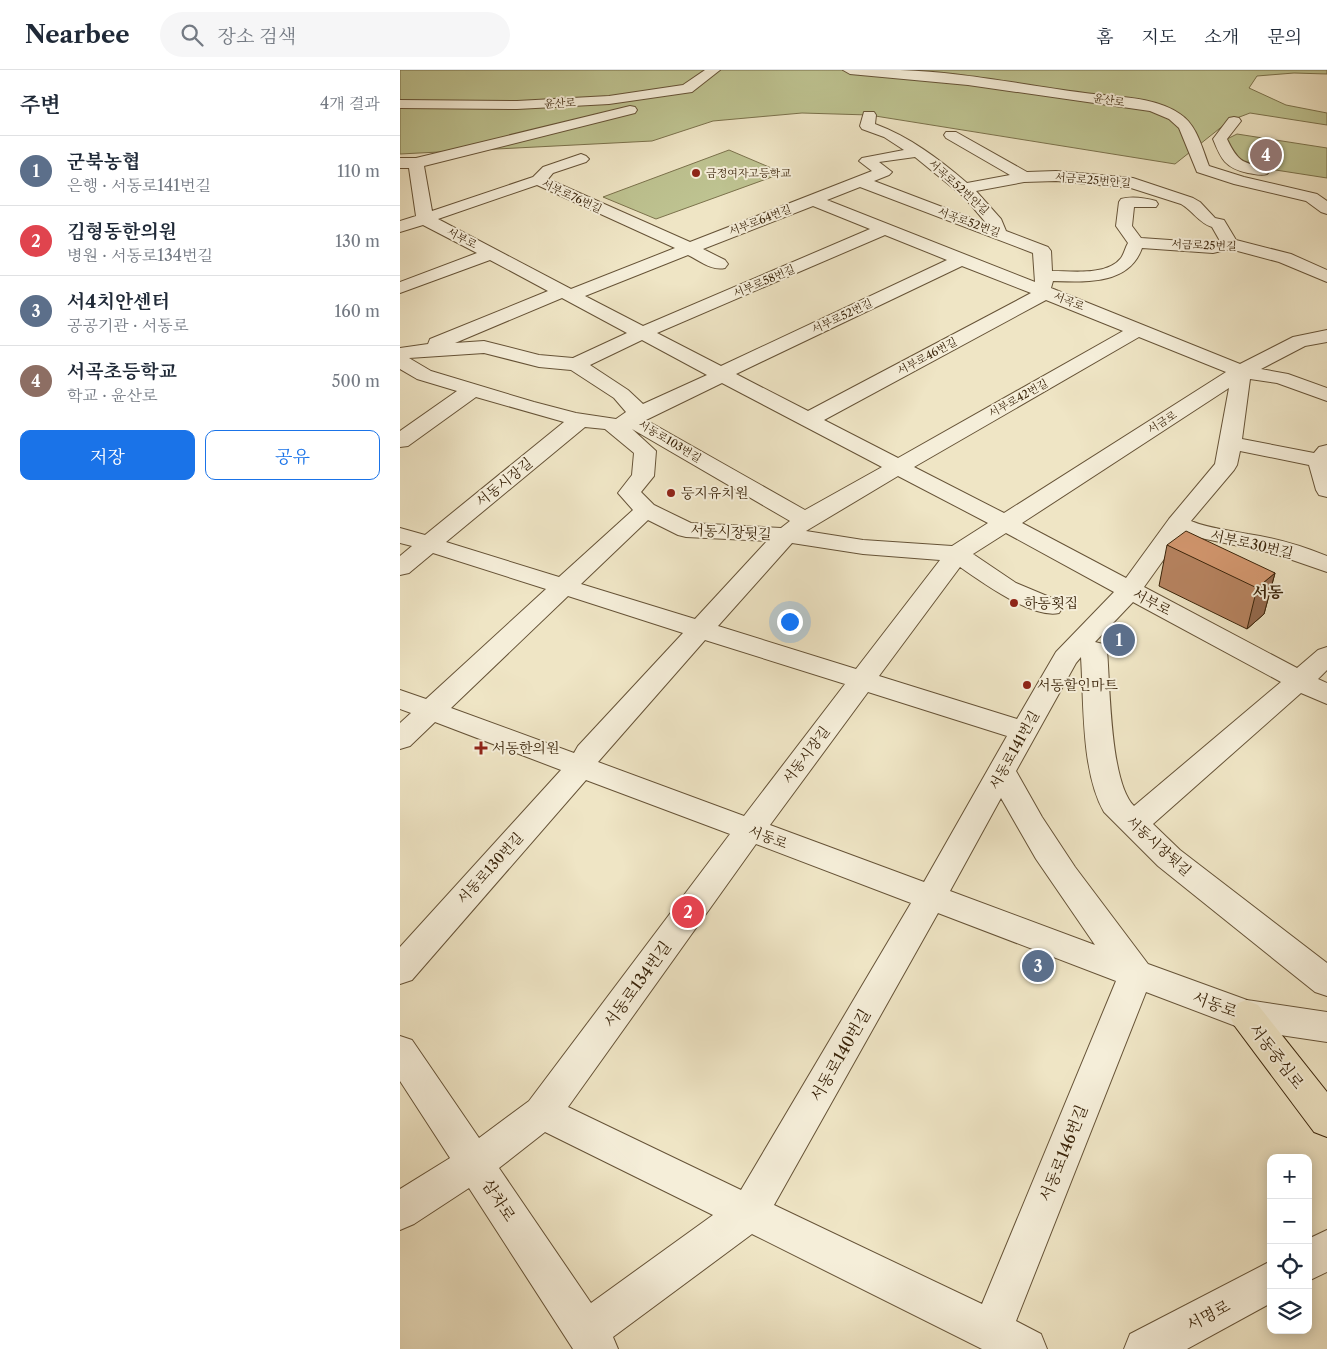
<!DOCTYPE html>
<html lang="ko">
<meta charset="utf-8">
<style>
body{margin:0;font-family:"Libre Caslon Text","Noto Serif KR",serif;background:#f6f6f7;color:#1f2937}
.controls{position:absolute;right:15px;bottom:15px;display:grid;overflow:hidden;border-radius:10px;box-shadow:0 2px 12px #0003}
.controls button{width:45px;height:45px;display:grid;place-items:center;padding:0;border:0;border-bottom:1px solid #e0e1e3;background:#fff;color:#1f2937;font:25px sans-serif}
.you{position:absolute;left:389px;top:551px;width:18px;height:18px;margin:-12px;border:4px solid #fff;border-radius:50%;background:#1a73e8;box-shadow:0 0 0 8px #1a73e833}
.badge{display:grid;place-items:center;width:32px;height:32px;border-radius:50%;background:#1a73e8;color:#fff;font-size:16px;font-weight:700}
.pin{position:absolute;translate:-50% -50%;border:2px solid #fff;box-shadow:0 1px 5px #0006}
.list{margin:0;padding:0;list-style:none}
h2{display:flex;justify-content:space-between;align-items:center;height:65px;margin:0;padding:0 20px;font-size:21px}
h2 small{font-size:16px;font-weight:400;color:#747a83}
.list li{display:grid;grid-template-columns:32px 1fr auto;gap:15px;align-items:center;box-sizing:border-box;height:70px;padding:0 20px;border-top:1px solid #e0e1e3}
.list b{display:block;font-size:19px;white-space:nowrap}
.list p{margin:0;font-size:16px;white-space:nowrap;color:#747a83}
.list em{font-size:16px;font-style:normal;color:#747a83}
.actions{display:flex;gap:10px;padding:15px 20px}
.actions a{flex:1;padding:11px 0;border:1px solid #1a73e8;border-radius:10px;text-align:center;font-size:18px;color:#1a73e8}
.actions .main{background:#1a73e8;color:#fff}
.icon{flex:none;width:28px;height:28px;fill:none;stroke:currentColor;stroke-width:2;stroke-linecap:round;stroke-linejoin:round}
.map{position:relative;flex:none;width:927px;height:1279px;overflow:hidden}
header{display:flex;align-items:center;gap:30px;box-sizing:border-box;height:70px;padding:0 25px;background:#fff;border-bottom:1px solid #e0e1e3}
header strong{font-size:24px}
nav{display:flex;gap:28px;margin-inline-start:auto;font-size:18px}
.search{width:350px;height:45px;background:#f6f6f7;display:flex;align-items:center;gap:12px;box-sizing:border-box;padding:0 18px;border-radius:28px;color:#747a83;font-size:19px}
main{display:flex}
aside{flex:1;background:#fff}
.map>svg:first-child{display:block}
</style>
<header>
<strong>Nearbee</strong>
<div class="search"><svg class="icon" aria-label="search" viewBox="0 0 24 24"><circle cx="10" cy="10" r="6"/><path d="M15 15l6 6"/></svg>장소 검색</div>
<nav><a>홈</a><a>지도</a><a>소개</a><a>문의</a></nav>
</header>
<main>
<aside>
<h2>주변<small>4개 결과</small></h2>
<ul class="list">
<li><span class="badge" style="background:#5c6f8a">1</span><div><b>군북농협</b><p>은행 · 서동로141번길</p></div><em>110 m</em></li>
<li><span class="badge" style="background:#e0444e">2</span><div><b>김형동한의원</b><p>병원 · 서동로134번길</p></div><em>130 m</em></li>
<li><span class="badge" style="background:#5c6f8a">3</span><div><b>서4치안센터</b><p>공공기관 · 서동로</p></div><em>160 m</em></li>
<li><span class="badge" style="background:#8d6e63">4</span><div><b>서곡초등학교</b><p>학교 · 윤산로</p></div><em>500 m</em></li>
</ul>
<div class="actions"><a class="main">저장</a><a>공유</a></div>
</aside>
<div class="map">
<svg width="927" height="1279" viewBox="0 0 927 1279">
<rect width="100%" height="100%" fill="#efe5c5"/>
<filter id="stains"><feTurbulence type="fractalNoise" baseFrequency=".004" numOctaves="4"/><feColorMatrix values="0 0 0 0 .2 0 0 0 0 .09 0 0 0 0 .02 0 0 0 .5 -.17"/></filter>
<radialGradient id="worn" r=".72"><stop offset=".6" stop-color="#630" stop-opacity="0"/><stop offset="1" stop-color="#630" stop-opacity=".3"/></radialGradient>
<g fill="#bec391" stroke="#7b724c">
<polygon points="0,0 927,0 927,4 894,3 857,6 849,18 886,35 927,43 927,55 850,43 829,51 775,94 469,45 402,43 313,51 252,71 0,84"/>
<polygon points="837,64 927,78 927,108 837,94 825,70"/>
<polygon points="329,80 383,103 256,149 203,127"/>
</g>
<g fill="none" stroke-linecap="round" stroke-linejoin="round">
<defs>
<g id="minor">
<polygon points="305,0 320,0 292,22 209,34 117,39 0,38 0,30 117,31 209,26 283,15"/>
<path d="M443 0C462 0 481 0 500 0 562 2 624 15 685 23 715 27 754 26 780 44 797 55 802 78 809 96L844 107 917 124 927 131V144L921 142 906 131 834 114 797 102 779 58 769 49 750 41 568 15 450 4Z"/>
<path d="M230 36 235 37 237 40 235 43 24 96 32 141 133 107 143 97 181 84 186 86 189 89 186 92 153 103 148 109 290 172 472 101 459 91 462 88 504 80 484 67 462 59 460 56 464 42H474L476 45 475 54C510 67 539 89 567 113L610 105 546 68 544 65 546 62H556L627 102 656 101 733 108 793 128 800 132 815 148 824 150 836 170 891 184 927 200V212L879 192 830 179 813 183 742 178C729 215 686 212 653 211L651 218 840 294 893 267 927 260V272L905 276 861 299 888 304 927 318V331L877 313 850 309 842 369 914 383 919 377 927 375V427L919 425 916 420 909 395 840 381 837 395 834 400 791 451C810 459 829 460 848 464 875 468 902 476 927 486V502L872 483 782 464 744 517 897 598 918 580 927 577V600L918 609 927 613V634L901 623 753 754 780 780 927 893V926L915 922 758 796 704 742C681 702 684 632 681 587L676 593 616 701 642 747 675 797 748 894 847 930 927 942V972L846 960 746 922 616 1251 641 1264 647 1279H582L352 1164 213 1267 218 1279H173L69 1118 14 1154 0 1160V1119L50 1088 0 1011V966L12 970 79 1068 129 1031 330 764 186 710 12 910 0 914V877L161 700 35 652 10 676 0 679V653L11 643 0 639V620L26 629 146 519 33 483 9 503 0 505V486L12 476 0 473V458L25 465 164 352 76 327 8 376 0 377V361L57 321 17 309 0 299V278L28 274 30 269 148 221 90 190 0 223V212L77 183 23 155 0 162V151L16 146 9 98H0V88H16ZM515 87 564 127 587 154 474 111 489 105 492 102 479 92ZM656 111 731 118 781 134C793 141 799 153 812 157L820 171 813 173 741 168 732 156 734 137H756L758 134 756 131C745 128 732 126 721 129L719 132 716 156 728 173C725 178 724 184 721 188 707 206 672 201 652 201L651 181 648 177 606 161 601 149 576 121 624 112ZM137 115 275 178 171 219 38 149ZM460 117 633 183 635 212 427 130ZM413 136 470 159 243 256 185 226 288 185C300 191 312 201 325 198L328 194 325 190 303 179ZM485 165 547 190 321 296 257 263ZM562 196 631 223 408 341 336 304ZM162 228 227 263 173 288 139 285 84 271 55 273ZM646 230 723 261 498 388 424 350ZM739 267 826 302 604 443 514 397ZM242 270 307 305 243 334 228 320 190 295ZM84 283 139 297 171 300 214 328 226 342 216 349 176 343 134 332 31 301 9 288ZM322 313 482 397 405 440 246 350ZM829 318 815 394 769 449 726 508 622 453ZM185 357 205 359 234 383 232 405 218 423 233 440 159 507 46 472ZM232 359 390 451 381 458 291 453 254 435 241 422 254 406 256 381ZM498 406 588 453 552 476 463 470 406 461ZM248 450 278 465 286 467 367 471 295 549 181 514ZM606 463 714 522 656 582 617 649 479 606 560 497C582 512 632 549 659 543L663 537 659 531 616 513 573 484ZM392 473 463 484 540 490 456 599 318 556ZM168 526 283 563 178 676 174 683 51 638ZM733 532 881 612 734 736C710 713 710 615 707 580L703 574 695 572ZM305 570 445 614 344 746 198 692ZM468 622 607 666 524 812 370 755ZM601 728 636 789 695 875 550 821ZM356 774 511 833 341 1120 168 1037ZM538 843 716 911 582 1234 374 1135ZM145 1062 313 1145 191 1233 99 1098Z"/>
<path d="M834 47 839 48 841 51 827 69C839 94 843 92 867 98L870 101 867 104C861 106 855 104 848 103 825 98 821 89 813 69L829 48Z"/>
<polygon points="927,1160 927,1202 908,1211 908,1169"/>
<polygon points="871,1191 871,1233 787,1279 724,1279 730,1264"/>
</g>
<polygon id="major" points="846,930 858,935 927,1022 927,1067 914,1062 834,955 829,945 834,935"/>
</defs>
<use href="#minor" stroke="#665337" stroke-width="2"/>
<use href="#major" stroke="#382208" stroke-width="2"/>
<use href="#minor" fill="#f5eed9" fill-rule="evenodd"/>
<use href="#major" fill="#efe5c5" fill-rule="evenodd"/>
</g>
<polygon fill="#b78360" stroke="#382208" points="767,475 875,503 864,544 847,559 759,516"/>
<polygon fill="#956a4e" stroke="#382208" points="875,503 864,544 847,559 857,518"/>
<polygon fill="#d59870" stroke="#382208" points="786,461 875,503 857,518 767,475"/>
<g fill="#8f2418" stroke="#f5eed9" stroke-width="2">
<circle cx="296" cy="103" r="5"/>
<circle cx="271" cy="423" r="5"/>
<circle cx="614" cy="533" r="5"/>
<circle cx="627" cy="615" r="5"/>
<path d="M78.5 670.5h5v5h5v5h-5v5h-5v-5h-5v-5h5z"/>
</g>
<g text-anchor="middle" stroke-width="4" stroke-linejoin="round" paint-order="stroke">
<g font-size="11" fill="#382208" stroke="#f5eed9">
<text transform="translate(709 30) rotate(9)" y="4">윤산로</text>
<text transform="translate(160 33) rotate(-3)" y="4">윤산로</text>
<text transform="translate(693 110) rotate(5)" y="4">서금로25번안길</text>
<text transform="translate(559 117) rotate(42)" y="4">서곡로52번안길</text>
<text transform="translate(172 126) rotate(25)" y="4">서부로76번길</text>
<text transform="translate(360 150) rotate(-21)" y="4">서부로64번길</text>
<text transform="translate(569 152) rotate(20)" y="4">서곡로52번길</text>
<text transform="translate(62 168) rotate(27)" y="4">서부로</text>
<text transform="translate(804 175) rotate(2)" y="4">서금로25번길</text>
<text transform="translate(364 211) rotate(-23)" y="4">서부로58번길</text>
<text transform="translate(669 231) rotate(21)" y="4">서곡로</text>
<text transform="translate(442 246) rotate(-25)" y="4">서부로52번길</text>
<text transform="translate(527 286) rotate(-28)" y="4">서부로46번길</text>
<text transform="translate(618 328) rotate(-29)" y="4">서부로42번길</text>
<text transform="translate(762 352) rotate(-33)" y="4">서금로</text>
<text transform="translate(270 371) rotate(31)" y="4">서동로103번길</text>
</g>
<g font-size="11" fill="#382208" stroke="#f5eed9" text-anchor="start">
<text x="306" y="107">금정여자고등학교</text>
</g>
<g font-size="14" fill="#382208" stroke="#f5eed9">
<text transform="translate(104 412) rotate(-39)" y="5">서동시장길</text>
<text transform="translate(331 462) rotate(3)" y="5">서동시장뒷길</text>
<text transform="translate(852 474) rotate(13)" y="5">서부로30번길</text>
<text transform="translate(752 532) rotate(28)" y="5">서부로</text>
<text transform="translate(614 680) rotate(-61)" y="5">서동로141번길</text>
<text transform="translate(406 685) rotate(-53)" y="5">서동시장길</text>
<text transform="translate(368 767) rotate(21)" y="5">서동로</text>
<text transform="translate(759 776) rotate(42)" y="5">서동시장뒷길</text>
<text transform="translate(90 798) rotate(-48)" y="5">서동로130번길</text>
</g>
<g font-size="14" fill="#382208" stroke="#f5eed9" text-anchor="start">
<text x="281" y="428">둥지유치원</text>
<text x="624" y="538">하동횟집</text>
<text x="637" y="620">서동할인마트</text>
<text x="92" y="683">서동한의원</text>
</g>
<g font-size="16" font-weight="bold" fill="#382208" stroke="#f5eed9">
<text x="868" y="528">서동</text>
</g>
<g font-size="16" fill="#382208" stroke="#f5eed9">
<text transform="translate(237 914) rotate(-54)" y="6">서동로134번길</text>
<text transform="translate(815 934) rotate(20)" y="6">서동로</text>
<text transform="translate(440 985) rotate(-60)" y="6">서동로140번길</text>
<text transform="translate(877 986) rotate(52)" y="6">서동중심로</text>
<text transform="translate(663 1083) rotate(-68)" y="6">서동로146번길</text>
<text transform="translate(99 1130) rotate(57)" y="6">삼차로</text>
<text transform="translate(808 1245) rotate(-28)" y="6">서명로</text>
</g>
</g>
<rect width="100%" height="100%" filter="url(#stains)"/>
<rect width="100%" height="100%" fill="url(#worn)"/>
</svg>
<div class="controls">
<button>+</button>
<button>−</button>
<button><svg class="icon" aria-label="locate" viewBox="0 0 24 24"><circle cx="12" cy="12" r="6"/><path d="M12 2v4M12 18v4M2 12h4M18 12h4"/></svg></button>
<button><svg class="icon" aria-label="layers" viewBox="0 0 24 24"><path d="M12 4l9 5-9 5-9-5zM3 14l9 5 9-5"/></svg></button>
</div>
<div class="you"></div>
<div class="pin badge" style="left:719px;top:570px;background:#5c6f8a">1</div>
<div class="pin badge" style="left:288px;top:842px;background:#e0444e">2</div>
<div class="pin badge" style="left:638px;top:896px;background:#5c6f8a">3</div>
<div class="pin badge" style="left:866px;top:85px;background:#8d6e63">4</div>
</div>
</main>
